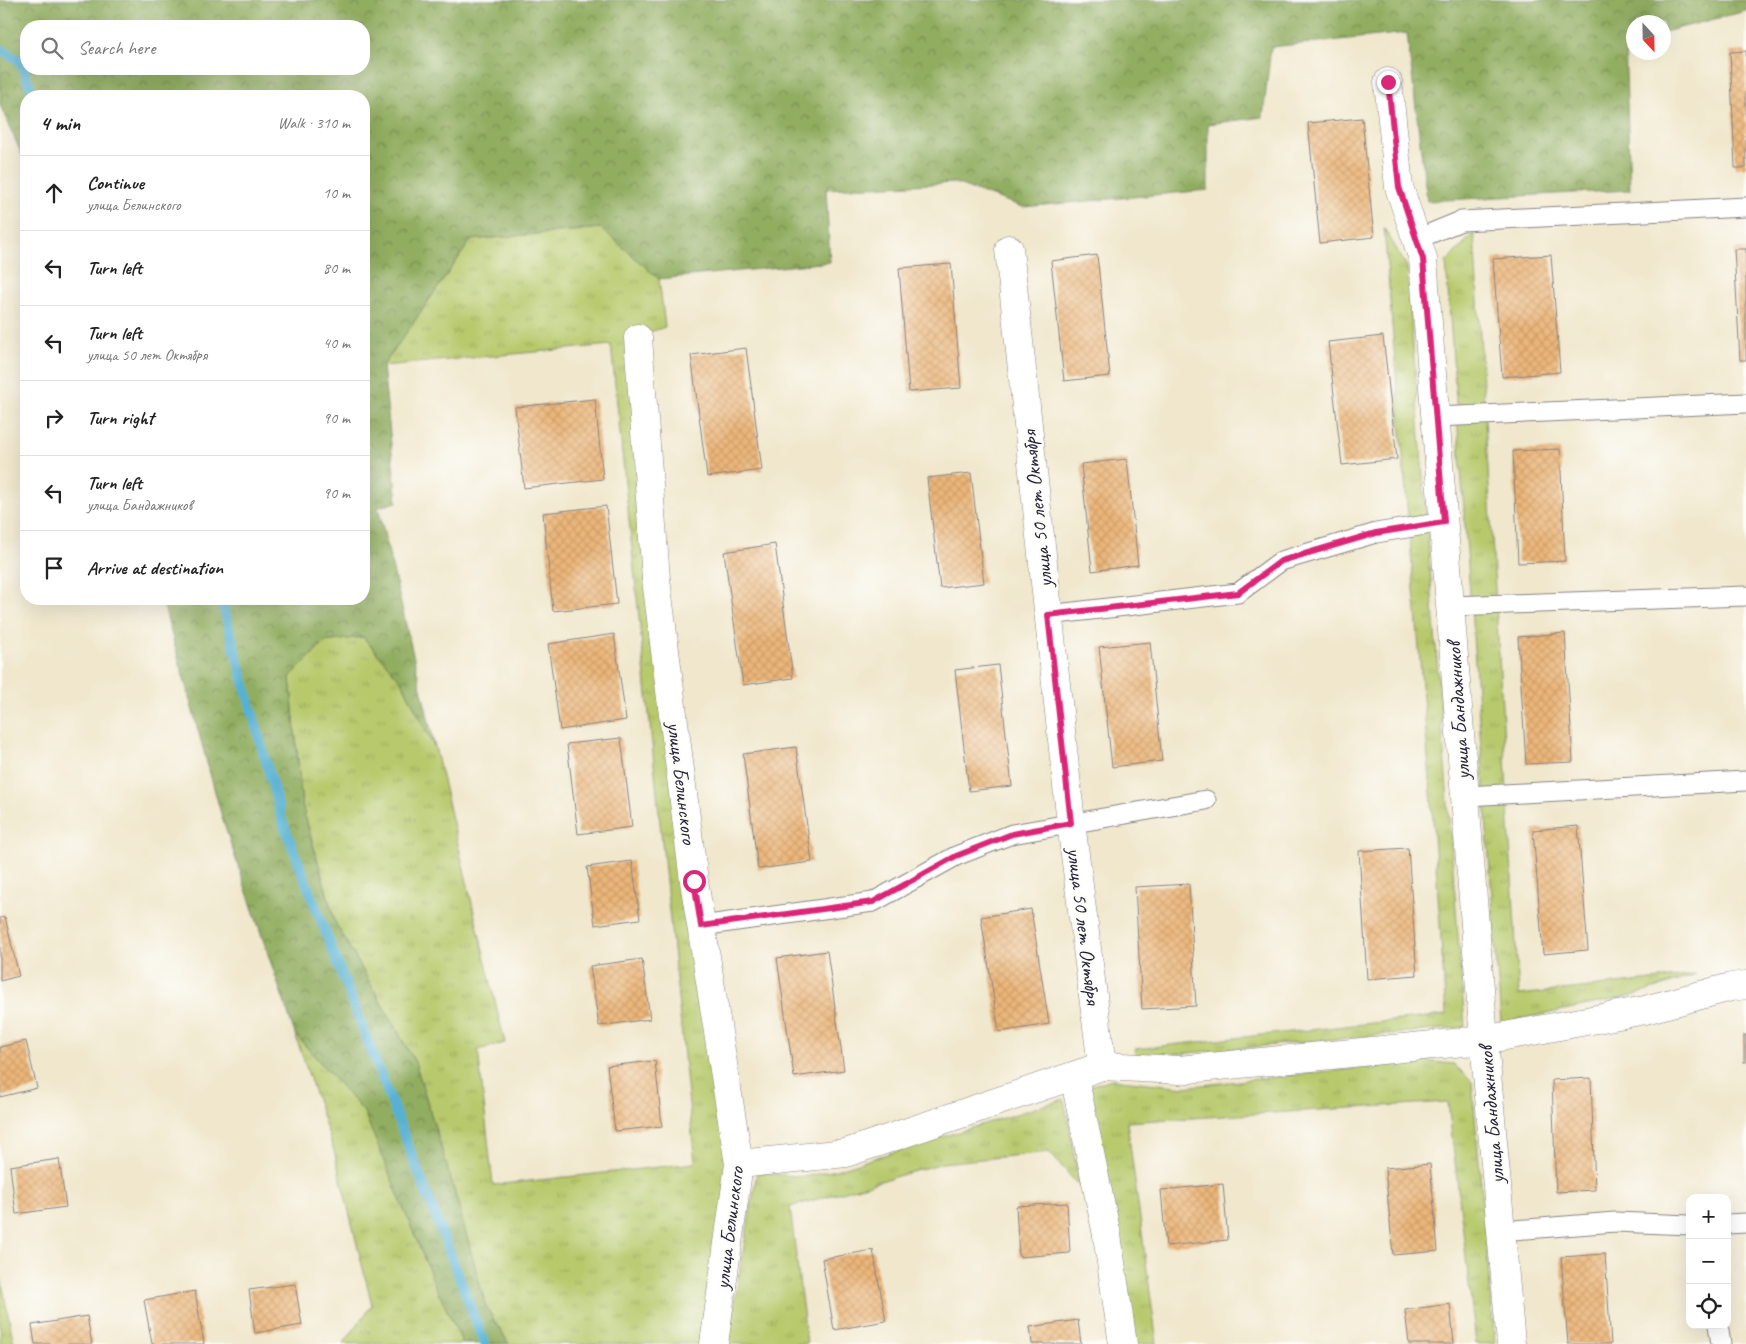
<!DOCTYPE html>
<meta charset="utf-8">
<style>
body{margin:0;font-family:Caveat,sans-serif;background:#f2f2f2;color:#222}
.controls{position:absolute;right:15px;bottom:15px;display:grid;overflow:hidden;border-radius:10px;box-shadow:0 5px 20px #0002}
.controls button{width:45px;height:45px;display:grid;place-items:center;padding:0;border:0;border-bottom:1px solid #e0e0e0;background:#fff;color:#222;font:25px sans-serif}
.compass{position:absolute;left:1626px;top:15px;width:45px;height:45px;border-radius:50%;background:#fff;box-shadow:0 5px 20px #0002;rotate:158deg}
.stop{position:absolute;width:15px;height:15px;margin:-11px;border:4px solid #db2777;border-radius:50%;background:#fff}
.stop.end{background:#db2777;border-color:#fff;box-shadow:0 1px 5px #0008}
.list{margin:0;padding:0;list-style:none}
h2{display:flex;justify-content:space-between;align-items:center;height:65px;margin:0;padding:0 20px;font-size:21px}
h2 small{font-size:16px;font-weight:400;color:#767676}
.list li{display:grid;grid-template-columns:32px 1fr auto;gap:15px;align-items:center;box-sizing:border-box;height:75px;padding:0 20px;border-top:1px solid #e0e0e0}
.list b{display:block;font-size:19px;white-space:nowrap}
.list p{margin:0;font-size:16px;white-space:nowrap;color:#767676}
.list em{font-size:16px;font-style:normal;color:#767676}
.icon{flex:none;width:28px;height:28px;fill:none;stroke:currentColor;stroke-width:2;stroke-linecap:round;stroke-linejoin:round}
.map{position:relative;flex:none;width:1746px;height:1344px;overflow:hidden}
.search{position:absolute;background:#fff;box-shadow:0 5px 20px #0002;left:20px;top:20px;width:350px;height:55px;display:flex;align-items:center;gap:12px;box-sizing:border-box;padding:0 18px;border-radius:20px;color:#767676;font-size:19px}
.panel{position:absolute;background:#fff;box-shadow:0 5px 20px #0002;left:20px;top:90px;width:350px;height:515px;border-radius:20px}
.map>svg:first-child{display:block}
</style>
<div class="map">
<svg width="1746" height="1344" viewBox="0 0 1746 1344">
<defs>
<pattern id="grass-tufts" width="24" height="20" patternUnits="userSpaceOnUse" patternTransform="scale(1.25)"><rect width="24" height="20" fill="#b7c96c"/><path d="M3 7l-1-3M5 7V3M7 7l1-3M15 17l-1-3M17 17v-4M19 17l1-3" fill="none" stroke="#9dac5e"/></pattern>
<pattern id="forest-crowns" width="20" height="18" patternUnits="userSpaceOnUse" patternTransform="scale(1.25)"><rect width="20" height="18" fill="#91ad60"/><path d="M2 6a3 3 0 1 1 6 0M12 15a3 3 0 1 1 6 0" fill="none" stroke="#768c50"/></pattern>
<pattern id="building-cross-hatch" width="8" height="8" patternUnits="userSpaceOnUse" patternTransform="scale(1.25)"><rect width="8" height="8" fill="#ecb679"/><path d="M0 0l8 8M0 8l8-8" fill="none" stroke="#ca9c6a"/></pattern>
</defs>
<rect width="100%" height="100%" fill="#fdfcf7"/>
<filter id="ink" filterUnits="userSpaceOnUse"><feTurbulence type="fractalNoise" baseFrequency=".02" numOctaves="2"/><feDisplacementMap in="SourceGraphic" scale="10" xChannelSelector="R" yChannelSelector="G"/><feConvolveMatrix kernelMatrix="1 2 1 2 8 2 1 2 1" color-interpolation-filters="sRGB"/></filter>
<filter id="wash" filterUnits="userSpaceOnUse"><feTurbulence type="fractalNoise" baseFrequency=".0096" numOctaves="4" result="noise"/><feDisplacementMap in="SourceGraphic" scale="20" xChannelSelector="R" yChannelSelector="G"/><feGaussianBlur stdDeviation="1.12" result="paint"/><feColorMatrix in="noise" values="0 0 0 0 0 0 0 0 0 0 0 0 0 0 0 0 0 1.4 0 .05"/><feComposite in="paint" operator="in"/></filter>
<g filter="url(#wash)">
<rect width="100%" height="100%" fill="#f0e7cc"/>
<g fill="url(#grass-tufts)" stroke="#6c7654">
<polygon points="601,228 659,279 665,327 628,339 726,1146 727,1177 702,1344 509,1344 486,1307 455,1193 415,1062 335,922 302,805 290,677 324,642 363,637 402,682 436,751 505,1043 478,1050 493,1185 695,1163 611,345 383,366 471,240"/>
<polygon points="1384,228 1407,267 1465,1027 1135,1058 1134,1049 1446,1015 1432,805"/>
<polygon points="1474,233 1519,995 1696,975 1632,996 1501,1023 1446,262"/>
<polygon points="295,1034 364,1112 435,1285 463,1344 343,1344 372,1305 334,1151"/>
<polygon points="1423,1061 1454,1064 1472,1082 1495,1344 1476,1344 1448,1102 1127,1122 1157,1344 1135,1344 1088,1101 1092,1085 1112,1079 1184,1087"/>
<polygon points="1064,1099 1080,1187 1049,1152 943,1163 790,1207 807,1344 727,1344 757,1172 803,1177 836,1170"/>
<polygon points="0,1273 14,1344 0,1344"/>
</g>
<path fill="url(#forest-crowns)" stroke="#5a684e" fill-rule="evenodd" d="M0 0H1746V11L1664 32V22H1634L1633 40 1625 42 1630 190 1427 201 1407 33 1271 47 1263 117 1208 124V190L1023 207 955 183 826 189 830 262 659 279 601 228 471 240 383 366 397 502 378 507 436 751 402 682 363 637 324 642 290 677 302 805 335 922 415 1062 455 1193 486 1307 509 1344H463L435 1285 364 1112 295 1034 223 821 162 599H364V96H26V164L0 105ZM364 26V69H26V26Z"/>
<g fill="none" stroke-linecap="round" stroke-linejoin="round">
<g stroke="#56b1d3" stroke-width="10">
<polyline points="0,49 20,61 34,96"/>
<polyline points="221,599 282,820 485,1344"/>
</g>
</g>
<g id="blocks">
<g fill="url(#building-cross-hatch)">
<polygon points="1746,51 1746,168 1735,168 1730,52"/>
<polygon points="1362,118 1374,237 1320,243 1308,123"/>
<polygon points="1734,249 1746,249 1746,360 1740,360"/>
<polygon points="1097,255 1110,376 1064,381 1051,261"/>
<polygon points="1551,255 1560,372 1502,377 1493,259"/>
<polygon points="951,264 961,388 909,392 899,268"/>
<polygon points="1383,336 1397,459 1342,465 1328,342"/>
<polygon points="746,348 762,470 707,477 691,355"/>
<polygon points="595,399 603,479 524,488 515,407"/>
<polygon points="1560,449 1565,561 1518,563 1513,451"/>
<polygon points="1127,459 1138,565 1092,571 1081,464"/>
<polygon points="971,473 984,583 940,588 927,478"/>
<polygon points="606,506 617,604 553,611 543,513"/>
<polygon points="775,544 793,678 743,685 724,552"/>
<polygon points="1565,633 1573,762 1526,764 1518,637"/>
<polygon points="614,634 626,720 560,730 548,644"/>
<polygon points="1150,642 1162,761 1112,767 1099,647"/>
<polygon points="998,665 1012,786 969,791 955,670"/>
<polygon points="621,738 632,827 578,834 567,744"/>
<polygon points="796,747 812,862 758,869 743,754"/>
<polygon points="1578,826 1588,950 1543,954 1533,830"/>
<polygon points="1408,848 1417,975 1367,979 1359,851"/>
<polygon points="632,861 640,919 595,925 587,867"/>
<polygon points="1189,884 1196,1006 1142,1009 1135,887"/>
<polygon points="1031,909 1049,1024 999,1032 981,917"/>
<polygon points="5,917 19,976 0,981 0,918"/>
<polygon points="827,951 844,1070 794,1077 777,958"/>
<polygon points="642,959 650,1019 599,1026 590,966"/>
<rect x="1744" y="1035" width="2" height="27"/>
<polygon points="26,1041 37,1088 0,1097 0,1047"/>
<polygon points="655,1061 662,1126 615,1131 607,1066"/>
<polygon points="1591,1078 1595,1190 1556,1192 1552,1080"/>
<polygon points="59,1159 66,1207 16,1214 10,1166"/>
<polygon points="1430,1164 1438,1251 1393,1255 1385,1168"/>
<polygon points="1223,1184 1228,1240 1166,1246 1161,1190"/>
<polygon points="1067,1203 1070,1253 1019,1257 1016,1206"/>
<polygon points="873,1250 886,1321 834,1330 822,1259"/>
<polygon points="1605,1254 1611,1344 1568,1344 1561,1257"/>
<polygon points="295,1284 302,1325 255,1333 249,1290"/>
<polygon points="195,1291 204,1344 152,1344 144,1300"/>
<polygon points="1450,1304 1454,1344 1409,1344 1405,1310"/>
<polygon points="87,1316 92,1344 35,1344 32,1325"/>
<polygon points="1078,1320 1081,1344 1032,1344 1030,1327"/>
</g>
</g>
</g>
<g filter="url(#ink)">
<use href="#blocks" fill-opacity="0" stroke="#898484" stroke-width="1"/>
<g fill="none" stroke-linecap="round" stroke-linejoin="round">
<defs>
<g id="service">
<polyline points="1417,239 1461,221 1746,207"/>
<polyline points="1436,417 1746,403"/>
<polyline points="1450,606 1746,596"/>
<polyline points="1048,615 1238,593 1281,561 1376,533 1444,522"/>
<polyline points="1465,796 1746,781"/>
<polyline points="701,926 873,902 956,856 1012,834 1206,800"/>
<polyline points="1727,1224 1746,1223"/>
<polyline points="1501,1231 1615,1222 1690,1225"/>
<polyline points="1718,1325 1721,1344"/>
</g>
<g id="minor">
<polyline points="1388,82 1399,187 1423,259 1484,1040 1511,1344"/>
<polyline points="1009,249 1071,823 1102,1066"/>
<polyline points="638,338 656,579 694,881 739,1164 714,1344"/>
<polyline points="1074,1076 1107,1235 1123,1344"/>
<polyline points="739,1164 846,1153 1102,1066 1179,1070 1484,1040 1645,1010 1731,987 1746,985"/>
</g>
</defs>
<use href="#service" stroke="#898484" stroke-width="21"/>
<use href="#minor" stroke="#898484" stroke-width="29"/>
<use href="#service" stroke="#fff" stroke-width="19"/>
<use href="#minor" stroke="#fff" stroke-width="28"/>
</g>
</g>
<g fill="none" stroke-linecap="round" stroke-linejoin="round" filter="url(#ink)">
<polyline stroke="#db2777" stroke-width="6" points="694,881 701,926 873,902 956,856 1012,834 1071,823 1048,615 1238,593 1281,561 1376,533 1444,522 1423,259 1399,187 1388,82"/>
</g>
<g text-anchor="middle" stroke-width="4.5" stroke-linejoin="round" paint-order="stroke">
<g font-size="21" fill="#22223b" stroke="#fdfcf7">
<text transform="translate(1037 509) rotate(-96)" y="7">улица 50 лет Октября</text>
<text transform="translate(1458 711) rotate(-94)" y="7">улица Бандажников</text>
<text transform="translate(682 783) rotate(83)" y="7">улица Белинского</text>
<text transform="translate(1084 926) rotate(83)" y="7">улица 50 лет Октября</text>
<text transform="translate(1491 1115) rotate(-95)" y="7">улица Бандажников</text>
<text transform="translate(729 1228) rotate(-83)" y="7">улица Белинского</text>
</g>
</g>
</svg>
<div class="controls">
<button>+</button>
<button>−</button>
<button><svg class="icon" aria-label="locate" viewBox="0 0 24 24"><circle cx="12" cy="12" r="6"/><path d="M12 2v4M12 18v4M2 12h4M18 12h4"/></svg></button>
</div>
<svg class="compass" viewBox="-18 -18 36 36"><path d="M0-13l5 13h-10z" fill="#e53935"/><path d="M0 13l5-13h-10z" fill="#767676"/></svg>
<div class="stop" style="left:694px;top:881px"></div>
<div class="stop end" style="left:1388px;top:82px"></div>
<div class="search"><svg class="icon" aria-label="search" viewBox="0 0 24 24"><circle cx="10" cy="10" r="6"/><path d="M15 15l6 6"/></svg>Search here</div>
<section class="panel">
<h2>4 min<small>Walk · 310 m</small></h2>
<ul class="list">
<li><svg class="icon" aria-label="ahead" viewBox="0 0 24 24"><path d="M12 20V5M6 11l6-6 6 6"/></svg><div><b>Continue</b><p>улица Белинского</p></div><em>10 m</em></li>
<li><svg class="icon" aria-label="left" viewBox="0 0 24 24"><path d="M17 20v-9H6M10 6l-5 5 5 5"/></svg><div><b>Turn left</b></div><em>80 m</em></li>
<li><svg class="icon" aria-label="left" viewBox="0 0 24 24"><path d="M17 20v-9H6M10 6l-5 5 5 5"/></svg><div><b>Turn left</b><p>улица 50 лет Октября</p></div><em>40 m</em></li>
<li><svg class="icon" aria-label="right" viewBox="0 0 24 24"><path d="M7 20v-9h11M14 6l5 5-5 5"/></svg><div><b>Turn right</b></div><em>90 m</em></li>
<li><svg class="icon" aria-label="left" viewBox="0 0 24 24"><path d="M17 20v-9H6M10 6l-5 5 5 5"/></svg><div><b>Turn left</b><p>улица Бандажников</p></div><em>90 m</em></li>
<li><svg class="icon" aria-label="arrive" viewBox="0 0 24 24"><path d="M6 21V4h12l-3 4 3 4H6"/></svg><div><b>Arrive at destination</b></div></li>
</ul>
</section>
</div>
